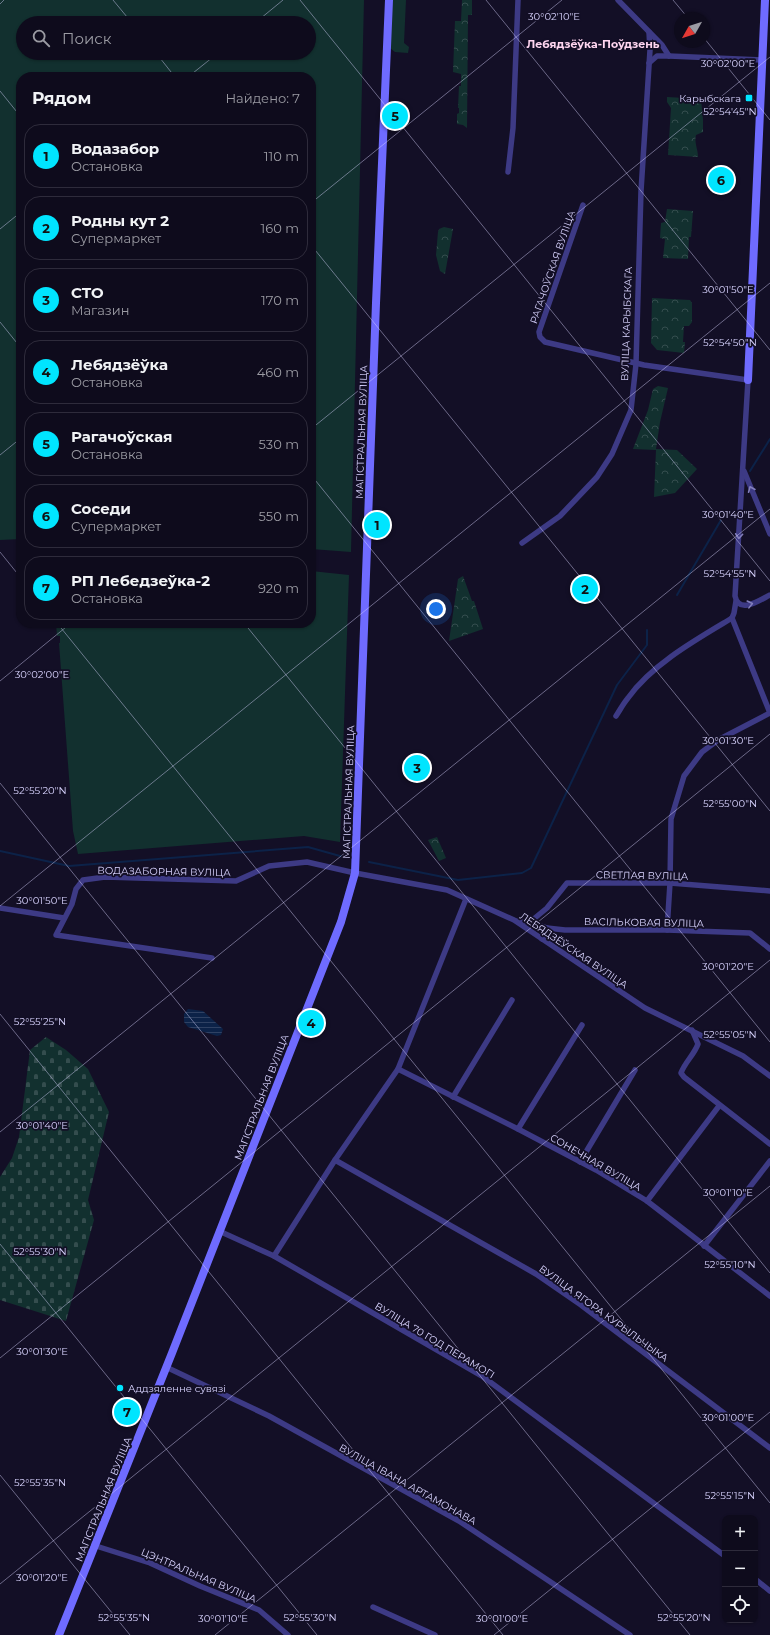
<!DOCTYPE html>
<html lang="ru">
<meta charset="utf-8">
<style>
body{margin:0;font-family:Montserrat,sans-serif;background:#1c1929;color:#f1f3f6}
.controls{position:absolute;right:12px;bottom:12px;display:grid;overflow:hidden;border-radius:8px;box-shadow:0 1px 3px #0004}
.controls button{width:36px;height:36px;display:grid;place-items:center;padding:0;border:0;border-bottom:1px solid #2e2b3b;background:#0e0b1c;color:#f1f3f6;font:20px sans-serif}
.compass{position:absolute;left:674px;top:12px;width:36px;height:36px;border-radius:50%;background:#0e0b1c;box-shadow:0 1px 3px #0004;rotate:231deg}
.you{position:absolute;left:436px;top:609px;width:14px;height:14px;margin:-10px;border:3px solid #fff;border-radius:50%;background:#1a73e8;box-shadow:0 0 0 6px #1a73e833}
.badge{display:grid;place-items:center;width:26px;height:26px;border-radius:50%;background:#00e5ff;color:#111;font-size:13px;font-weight:700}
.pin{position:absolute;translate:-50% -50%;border:2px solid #fff;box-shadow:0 1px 4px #0006}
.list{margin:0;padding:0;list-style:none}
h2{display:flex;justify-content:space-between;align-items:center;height:52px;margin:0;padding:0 16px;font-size:17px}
h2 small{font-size:13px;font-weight:400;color:#9b9ba3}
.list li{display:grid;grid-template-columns:26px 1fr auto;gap:12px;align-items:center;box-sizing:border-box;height:64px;margin:0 8px 8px;padding:0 8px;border:1px solid #2e2b3b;border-radius:16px}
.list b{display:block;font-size:15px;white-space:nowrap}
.list p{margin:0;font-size:13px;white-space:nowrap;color:#9b9ba3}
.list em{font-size:13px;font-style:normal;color:#9b9ba3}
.icon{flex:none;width:22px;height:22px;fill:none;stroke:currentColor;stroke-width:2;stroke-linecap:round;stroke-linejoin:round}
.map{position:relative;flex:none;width:770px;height:1635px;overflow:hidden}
.search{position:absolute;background:#0e0b1c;box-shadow:0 1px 3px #0004;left:16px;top:16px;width:300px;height:44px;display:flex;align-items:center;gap:10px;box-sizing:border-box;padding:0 14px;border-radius:22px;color:#9b9ba3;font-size:15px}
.panel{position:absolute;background:#0e0b1c;box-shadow:0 1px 3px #0004;left:16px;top:72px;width:300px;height:556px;border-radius:16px}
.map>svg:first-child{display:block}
</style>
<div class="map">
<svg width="770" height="1635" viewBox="0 0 770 1635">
<defs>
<pattern id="cemetery-stones" width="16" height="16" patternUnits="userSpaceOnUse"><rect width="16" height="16" fill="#12302f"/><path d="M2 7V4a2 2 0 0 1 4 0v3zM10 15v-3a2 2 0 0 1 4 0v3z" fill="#344d4e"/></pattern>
<pattern id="park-crowns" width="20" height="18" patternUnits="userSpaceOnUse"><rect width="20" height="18" fill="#12302f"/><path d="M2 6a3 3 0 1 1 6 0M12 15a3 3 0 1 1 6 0" fill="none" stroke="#344d4e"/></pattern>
<pattern id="water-rules" width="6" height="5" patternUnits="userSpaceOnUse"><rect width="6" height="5" fill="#0c2248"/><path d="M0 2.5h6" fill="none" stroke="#2f4163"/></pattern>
</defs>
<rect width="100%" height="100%" fill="#130f26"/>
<g fill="#12302f" fill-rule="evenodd">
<path d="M0 0H364L351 552 311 549V77H21V539L0 540ZM23 23H309V53H23Z"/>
<polygon points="391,0 406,0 404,43 409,47 408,53 395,52 390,48"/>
<polygon points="311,571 349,575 340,842 304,836 78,854 73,831 59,643 60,643 60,636 57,636 56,623 311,623"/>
</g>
<polygon fill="url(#cemetery-stones)" points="46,1037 66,1050 88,1069 109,1112 88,1200 94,1220 66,1321 0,1300 0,1177 12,1158 19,1137 30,1050"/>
<g fill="url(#park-crowns)">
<polygon points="462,0 472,0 472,15 468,15 467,128 463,125 457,124 457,114 459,113 459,108 458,108 459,86 461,86 461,74 453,72 455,21 461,21"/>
<path d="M667 97 701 99 703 120V132L696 135C694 143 698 149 698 157L668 155 671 108 667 102Z"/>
<polygon points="667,209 693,211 691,237 689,237 688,259 663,258 665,239 660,238 661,223 665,222"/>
<polygon points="444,227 453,229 445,274 440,271 436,255 438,232 439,229"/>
<polygon points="652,298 690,300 692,303 692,322 689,326 684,326 683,342 685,342 684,353 657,350 651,343"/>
<polygon points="658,386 668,388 660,422 656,449 677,450 697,469 675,493 654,497 656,450 633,449 648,410 653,389"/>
<polygon points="463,576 472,601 474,601 483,629 449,641 458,579"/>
<polygon points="437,837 446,858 439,861 428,840"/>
</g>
<polygon fill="url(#water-rules)" points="188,1009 203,1011 223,1029 221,1035 217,1036 188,1027 184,1022 184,1014"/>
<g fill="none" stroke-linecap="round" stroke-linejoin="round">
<g stroke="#0c2248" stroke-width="2">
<polyline points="750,471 770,439"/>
<polyline points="677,595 721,520"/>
<polyline points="0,851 69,866 308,847 347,858"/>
<polyline points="369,862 458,880 522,873 531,868 617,685 647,645 647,630"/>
</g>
<g stroke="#3d3a85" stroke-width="5.5">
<polyline points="618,0 662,45 669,56"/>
<polyline points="649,63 657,56 669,56 762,60"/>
<polyline points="508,172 513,128 518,0"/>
<path d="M583 205 539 332 540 337 545 342 644 365 748 380 735 596C739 615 760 600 770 595"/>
<polyline points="744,471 770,534"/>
<polyline points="522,543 560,516 597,477 612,454 631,410 636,364 641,191 650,50 649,32"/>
<polyline points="732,618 770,713"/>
<polyline points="732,618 734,613 736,601"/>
<path d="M616 716C620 710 623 704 628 698 652 664 697 639 732 618"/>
<polyline points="0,908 64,918"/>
<polyline points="517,921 530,922 547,928 565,930 667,930 750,933 770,949"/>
<polyline points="530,922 547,908 567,883 670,883 770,891"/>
<polyline points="667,930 670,883 671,819 684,776 702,752 718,740 770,713"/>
<polyline points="542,939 547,928"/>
<polyline points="212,958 56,935 72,904 76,889 83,880 105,877 236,881 269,866 307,862 355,873 447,890 514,920 645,1008 743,1056 770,1076"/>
<path d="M692 1030 698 1044C694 1055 685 1062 681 1073L684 1077 770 1144"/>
<polyline points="398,1069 518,1129 596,1170 647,1201 770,1296"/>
<polyline points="453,1097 512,1000"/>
<polyline points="518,1129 582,1025"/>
<polyline points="335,1160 536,1274 581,1305 770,1448"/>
<polyline points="580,1162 635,1070"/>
<polyline points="647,1201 719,1106"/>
<polyline points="219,1231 274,1256 482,1376 725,1556"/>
<polyline points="704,1246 770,1161"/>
<polyline points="274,1256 335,1160 398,1069 466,899"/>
<polyline points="166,1367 269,1416 459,1521 630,1635"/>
<polyline points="96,1546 150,1563 200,1586 259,1610 288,1635"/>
<polyline points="755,1579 770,1591"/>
<polyline points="373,1607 435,1635"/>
</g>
<g stroke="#6f6bff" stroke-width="8">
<polyline points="748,380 765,0"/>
<polyline points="59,1635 172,1353 341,922 355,873 376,303 389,0"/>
</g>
</g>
<defs><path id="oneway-chevron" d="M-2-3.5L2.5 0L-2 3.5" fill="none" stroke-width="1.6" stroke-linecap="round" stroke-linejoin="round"/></defs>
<g stroke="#837fbc">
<use href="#oneway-chevron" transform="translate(751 489) rotate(-113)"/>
<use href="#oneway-chevron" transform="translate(739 536) rotate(94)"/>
<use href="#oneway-chevron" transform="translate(750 604) rotate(-14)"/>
</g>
<path fill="none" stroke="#d9d4ff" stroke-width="1" stroke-opacity="0.45" d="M113 0 132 23M300 0 770 581M486 0 770 350M673 0 688 18M0 4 4 0M255 23 283 0M704 38 770 120M156 53 175 77M188 77 218 53M0 91 21 117M311 203 562 0M0 229 21 212M311 245 770 811M0 322 21 348M311 429 770 57M0 455 21 438M311 475 770 1042M0 552 21 578M57 623 770 1503M244 623 770 1273M0 681 71 623M0 783 690 1635M0 906 770 283M0 1014 503 1635M0 1132 770 509M0 1244 317 1635M0 1358 770 734M0 1475 130 1635M0 1584 770 960M215 1635 770 1186M494 1635 770 1412"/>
<g fill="#00e5ff" stroke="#130f26" stroke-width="1.5">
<rect x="745" y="94" width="8" height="8" rx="2"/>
<circle cx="120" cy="1388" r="4"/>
</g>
<g text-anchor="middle" stroke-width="3.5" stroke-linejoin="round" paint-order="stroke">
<g font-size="10" fill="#d9d4ff" stroke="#130f26" text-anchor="end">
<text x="741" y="102">Карыбскага</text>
<text x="128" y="1392" text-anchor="start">Аддзяленне сувязі</text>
</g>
<g font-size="10" fill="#d9d4ff" stroke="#130f26">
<text transform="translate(552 267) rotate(-71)" y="4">РАГАЧОЎСКАЯ ВУЛІЦА</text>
<text transform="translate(626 324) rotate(-88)" y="4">ВУЛІЦА КАРЫБСКАГА</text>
<text transform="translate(361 432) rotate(-88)" y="4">МАГІСТРАЛЬНАЯ ВУЛІЦА</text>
<text transform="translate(348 792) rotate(-88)" y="4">МАГІСТРАЛЬНАЯ ВУЛІЦА</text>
<text transform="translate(164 871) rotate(1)" y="4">ВОДАЗАБОРНАЯ ВУЛІЦА</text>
<text transform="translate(642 875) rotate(1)" y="4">СВЕТЛАЯ ВУЛІЦА</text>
<text transform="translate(644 922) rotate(1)" y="4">ВАСІЛЬКОВАЯ ВУЛІЦА</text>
<text transform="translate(574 950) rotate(34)" y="4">ЛЕБЯДЗЁЎСКАЯ ВУЛІЦА</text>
<text transform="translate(261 1097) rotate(-69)" y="4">МАГІСТРАЛЬНАЯ ВУЛІЦА</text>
<text transform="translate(596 1162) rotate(30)" y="4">СОНЕЧНАЯ ВУЛІЦА</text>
<text transform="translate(604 1313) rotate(36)" y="4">ВУЛІЦА ЯГОРА КУРЫЛЬЧЫКА</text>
<text transform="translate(435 1340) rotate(31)" y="4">ВУЛІЦА 70 ГОД ПЕРАМОГІ</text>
<text transform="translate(408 1484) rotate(29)" y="4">ВУЛІЦА ІВАНА АРТАМОНАВА</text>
<text transform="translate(103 1499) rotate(-68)" y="4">МАГІСТРАЛЬНАЯ ВУЛІЦА</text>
<text transform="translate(199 1575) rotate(23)" y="4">ЦЭНТРАЛЬНАЯ ВУЛІЦА</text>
</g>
<g font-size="11" font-weight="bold" fill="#ffd6f0" stroke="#130f26">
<text x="593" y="48">Лебядзёўка-Поўдзень</text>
</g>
</g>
<g font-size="10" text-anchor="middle" fill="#d9d4ff" stroke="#130f26" stroke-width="3.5" stroke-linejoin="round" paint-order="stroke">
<text x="554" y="20">30°02'10"E</text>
<text x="728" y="67">30°02'00"E</text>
<text x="730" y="115">52°54'45"N</text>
<text x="728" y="293">30°01'50"E</text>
<text x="730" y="346">52°54'50"N</text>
<text x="728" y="518">30°01'40"E</text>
<text x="730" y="577">52°54'55"N</text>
<text x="42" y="678">30°02'00"E</text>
<text x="728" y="744">30°01'30"E</text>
<text x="40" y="794">52°55'20"N</text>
<text x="730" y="807">52°55'00"N</text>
<text x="42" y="904">30°01'50"E</text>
<text x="728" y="970">30°01'20"E</text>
<text x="40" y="1025">52°55'25"N</text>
<text x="730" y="1038">52°55'05"N</text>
<text x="42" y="1129">30°01'40"E</text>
<text x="728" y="1196">30°01'10"E</text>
<text x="40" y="1255">52°55'30"N</text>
<text x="730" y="1268">52°55'10"N</text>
<text x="42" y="1355">30°01'30"E</text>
<text x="728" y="1421">30°01'00"E</text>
<text x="40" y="1486">52°55'35"N</text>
<text x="730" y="1499">52°55'15"N</text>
<text x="42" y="1581">30°01'20"E</text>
<text x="124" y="1621">52°55'35"N</text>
<text x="310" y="1621">52°55'30"N</text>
<text x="684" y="1621">52°55'20"N</text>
<text x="223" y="1622">30°01'10"E</text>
<text x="502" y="1622">30°01'00"E</text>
</g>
</svg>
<div class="controls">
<button>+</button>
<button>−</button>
<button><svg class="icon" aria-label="locate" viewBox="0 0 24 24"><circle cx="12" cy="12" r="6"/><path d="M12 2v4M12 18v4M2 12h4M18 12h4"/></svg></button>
</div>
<svg class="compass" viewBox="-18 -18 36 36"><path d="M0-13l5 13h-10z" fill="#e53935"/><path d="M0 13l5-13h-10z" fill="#9b9ba3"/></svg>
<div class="you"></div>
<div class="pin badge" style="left:377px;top:525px">1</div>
<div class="pin badge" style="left:585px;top:589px">2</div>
<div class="pin badge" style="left:417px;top:768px">3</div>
<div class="pin badge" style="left:311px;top:1023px">4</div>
<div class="pin badge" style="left:395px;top:116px">5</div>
<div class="pin badge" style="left:721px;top:180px">6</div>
<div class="pin badge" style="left:127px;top:1412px">7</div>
<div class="search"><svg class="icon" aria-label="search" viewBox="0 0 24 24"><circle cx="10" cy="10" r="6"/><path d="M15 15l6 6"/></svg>Поиск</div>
<section class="panel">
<h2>Рядом<small>Найдено: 7</small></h2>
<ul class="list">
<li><span class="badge">1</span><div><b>Водазабор</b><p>Остановка</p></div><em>110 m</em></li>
<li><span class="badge">2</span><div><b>Родны кут 2</b><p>Супермаркет</p></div><em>160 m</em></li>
<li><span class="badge">3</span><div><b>СТО</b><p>Магазин</p></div><em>170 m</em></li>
<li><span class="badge">4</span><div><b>Лебядзёўка</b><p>Остановка</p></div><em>460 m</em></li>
<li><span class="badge">5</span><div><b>Рагачоўская</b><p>Остановка</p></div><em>530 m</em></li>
<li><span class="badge">6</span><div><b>Соседи</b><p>Супермаркет</p></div><em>550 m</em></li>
<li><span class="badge">7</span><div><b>РП Лебедзеўка-2</b><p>Остановка</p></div><em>920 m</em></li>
</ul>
</section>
</div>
